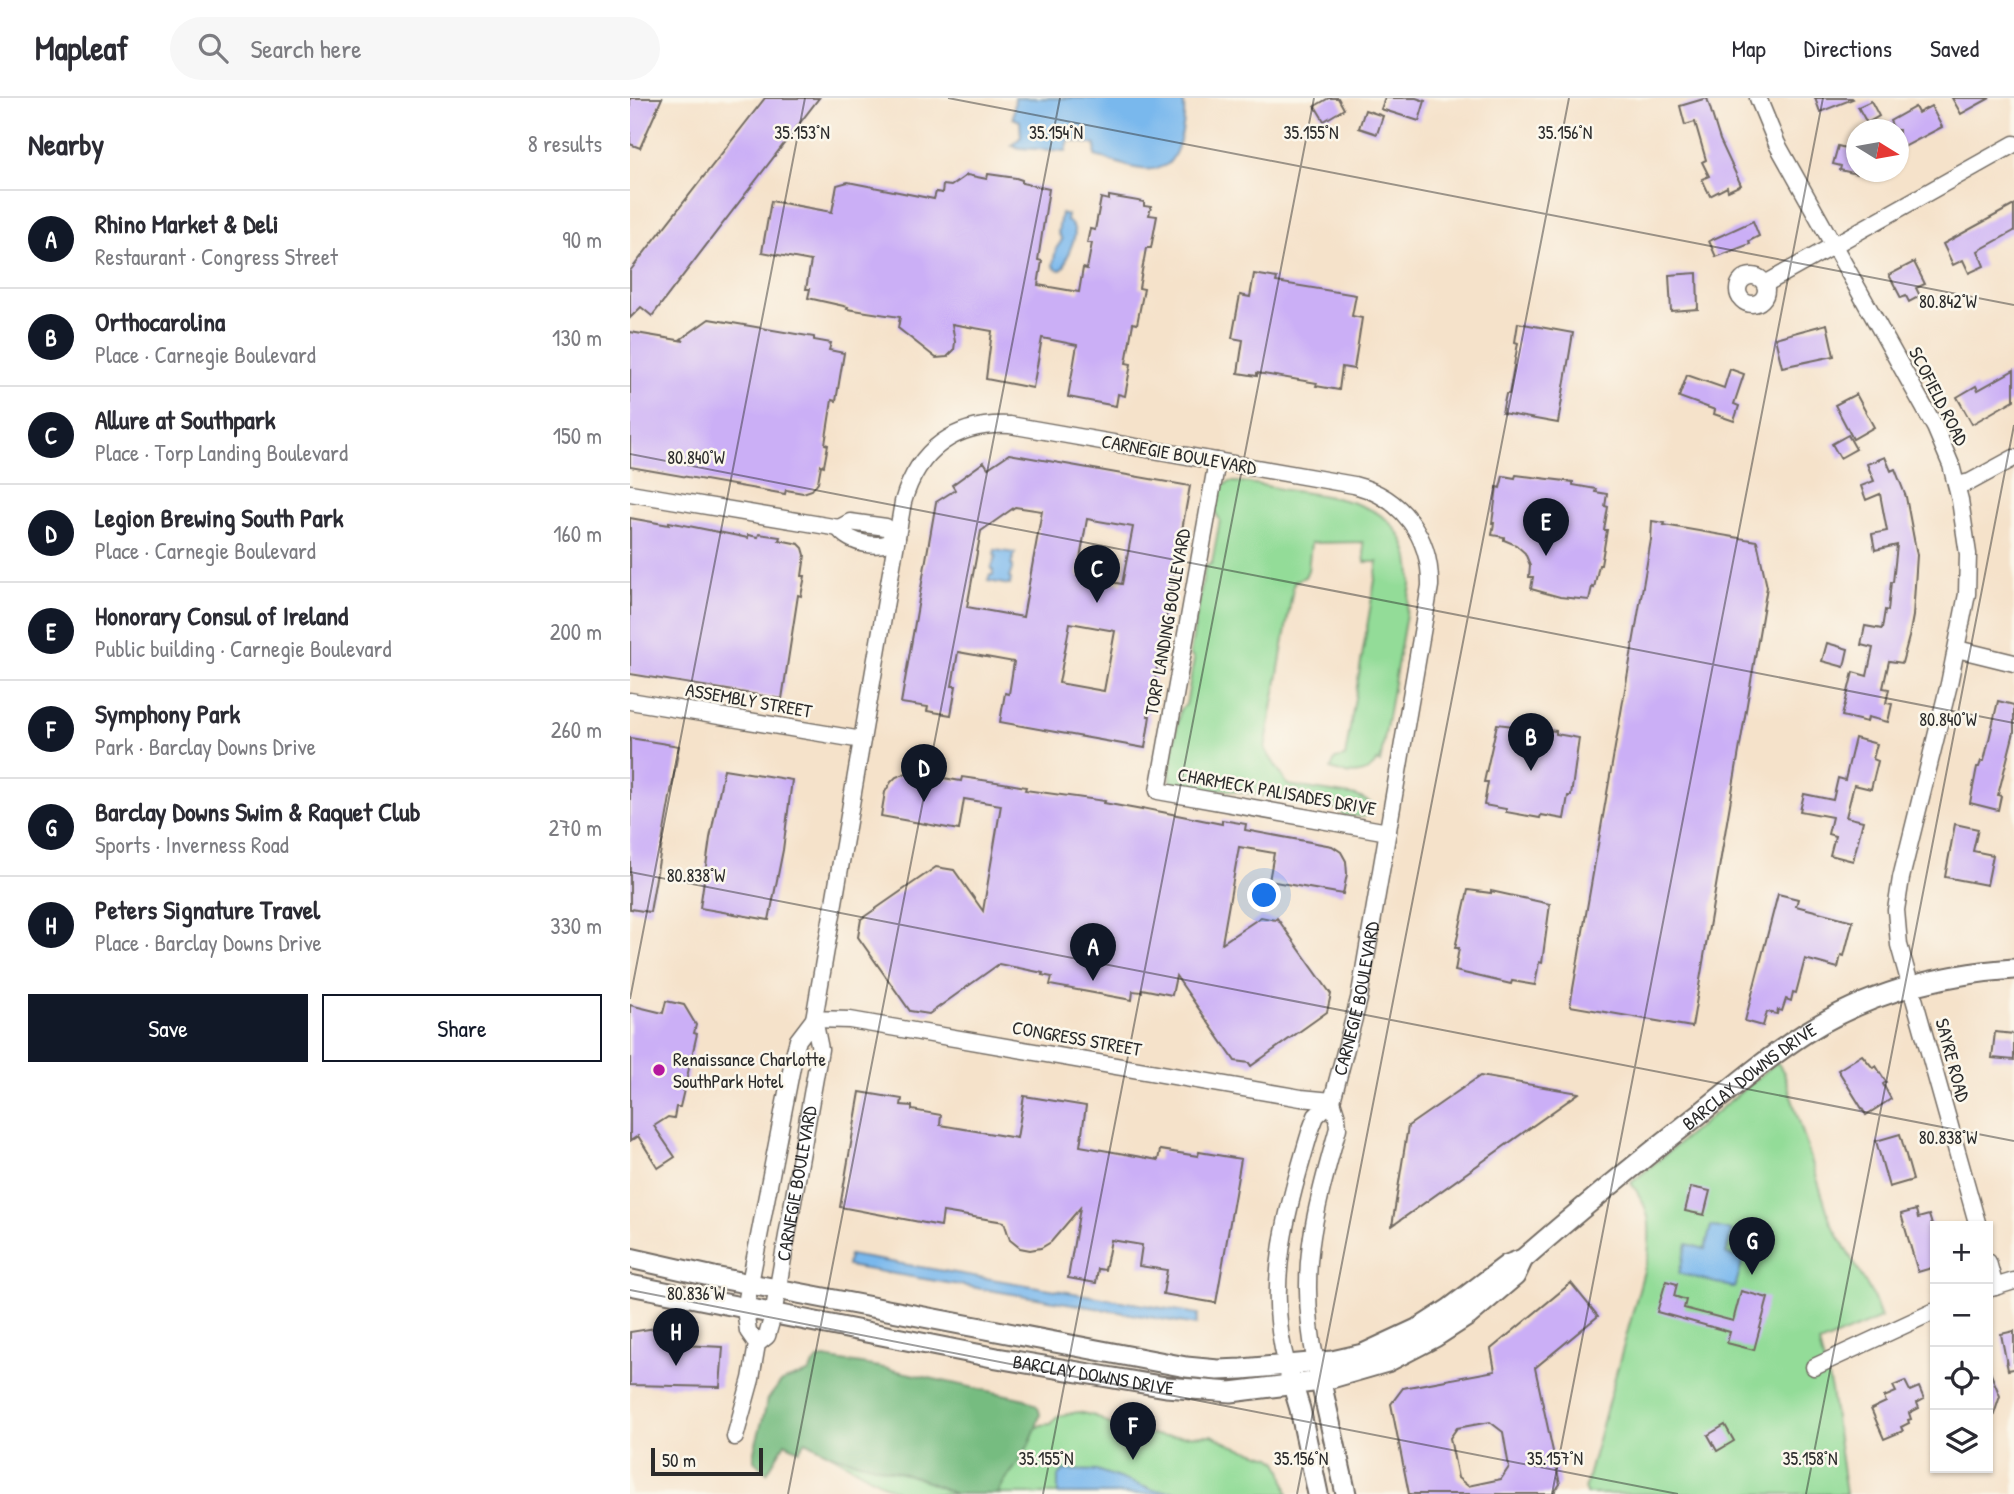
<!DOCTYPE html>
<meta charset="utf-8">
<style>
body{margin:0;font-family:"Patrick Hand",sans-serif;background:#f7f7f7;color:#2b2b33}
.controls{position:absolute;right:21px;bottom:21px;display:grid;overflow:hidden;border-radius:0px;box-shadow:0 2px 5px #0004}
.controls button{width:63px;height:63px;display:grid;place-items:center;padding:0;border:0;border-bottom:2px solid #e1e1e2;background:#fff;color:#2b2b33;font:35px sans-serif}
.compass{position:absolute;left:1216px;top:21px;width:63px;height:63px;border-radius:50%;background:#fff;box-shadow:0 2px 5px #0004;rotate:101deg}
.scale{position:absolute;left:21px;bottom:18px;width:112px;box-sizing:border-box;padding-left:7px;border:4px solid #2b2b2b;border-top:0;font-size:19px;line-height:24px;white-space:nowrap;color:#2b2b2b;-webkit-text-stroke:5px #fbf7ec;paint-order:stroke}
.you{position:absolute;left:635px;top:798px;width:24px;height:24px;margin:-18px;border:5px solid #fff;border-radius:50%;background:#1a73e8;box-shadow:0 0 0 10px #1a73e833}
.badge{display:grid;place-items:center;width:46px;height:46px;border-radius:50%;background:#111827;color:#fff;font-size:23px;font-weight:700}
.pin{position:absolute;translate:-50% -58px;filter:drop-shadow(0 2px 4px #0008)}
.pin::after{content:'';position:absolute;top:37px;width:24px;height:21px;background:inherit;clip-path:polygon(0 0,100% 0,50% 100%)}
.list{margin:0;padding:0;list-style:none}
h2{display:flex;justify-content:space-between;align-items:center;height:91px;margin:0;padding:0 28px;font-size:30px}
h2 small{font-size:23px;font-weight:400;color:#7c7c81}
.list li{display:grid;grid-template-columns:46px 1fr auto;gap:21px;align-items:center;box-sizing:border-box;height:98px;padding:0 28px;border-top:2px solid #e1e1e2}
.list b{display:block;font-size:26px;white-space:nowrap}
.list p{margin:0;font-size:23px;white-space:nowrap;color:#7c7c81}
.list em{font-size:23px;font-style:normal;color:#7c7c81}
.actions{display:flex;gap:14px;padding:21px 28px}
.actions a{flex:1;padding:16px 0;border:2px solid #111827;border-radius:0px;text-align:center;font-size:24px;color:#111827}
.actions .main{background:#111827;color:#fff}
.icon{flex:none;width:38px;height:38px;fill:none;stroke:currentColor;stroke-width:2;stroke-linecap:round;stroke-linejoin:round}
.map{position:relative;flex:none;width:1384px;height:1396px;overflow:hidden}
header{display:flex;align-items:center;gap:42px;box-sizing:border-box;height:98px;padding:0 35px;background:#fff;border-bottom:2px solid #e1e1e2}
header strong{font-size:33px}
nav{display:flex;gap:38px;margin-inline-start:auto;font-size:24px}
.search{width:490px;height:63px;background:#f7f7f7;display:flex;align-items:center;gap:18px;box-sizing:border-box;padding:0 24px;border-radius:38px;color:#7c7c81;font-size:26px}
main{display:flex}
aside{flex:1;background:#fff}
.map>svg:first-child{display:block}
</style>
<header>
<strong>Mapleaf</strong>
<div class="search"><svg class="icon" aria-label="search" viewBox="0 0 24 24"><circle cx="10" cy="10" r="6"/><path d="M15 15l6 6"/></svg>Search here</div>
<nav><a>Map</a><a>Directions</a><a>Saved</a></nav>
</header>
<main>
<aside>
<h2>Nearby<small>8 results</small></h2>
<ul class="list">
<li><span class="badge">A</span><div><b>Rhino Market &amp; Deli</b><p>Restaurant · Congress Street</p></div><em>90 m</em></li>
<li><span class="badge">B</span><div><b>Orthocarolina</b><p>Place · Carnegie Boulevard</p></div><em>130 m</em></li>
<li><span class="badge">C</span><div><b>Allure at Southpark</b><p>Place · Torp Landing Boulevard</p></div><em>150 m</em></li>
<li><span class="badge">D</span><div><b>Legion Brewing South Park</b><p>Place · Carnegie Boulevard</p></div><em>160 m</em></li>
<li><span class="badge">E</span><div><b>Honorary Consul of Ireland</b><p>Public building · Carnegie Boulevard</p></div><em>200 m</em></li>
<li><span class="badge">F</span><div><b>Symphony Park</b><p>Park · Barclay Downs Drive</p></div><em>260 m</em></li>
<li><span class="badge">G</span><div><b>Barclay Downs Swim &amp; Raquet Club</b><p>Sports · Inverness Road</p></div><em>270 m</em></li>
<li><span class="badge">H</span><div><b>Peters Signature Travel</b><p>Place · Barclay Downs Drive</p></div><em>330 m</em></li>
</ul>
<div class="actions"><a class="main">Save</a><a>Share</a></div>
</aside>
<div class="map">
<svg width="1384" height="1396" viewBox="0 0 1384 1396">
<rect width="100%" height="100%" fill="#fbf7ec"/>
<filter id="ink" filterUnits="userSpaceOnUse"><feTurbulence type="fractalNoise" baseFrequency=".0143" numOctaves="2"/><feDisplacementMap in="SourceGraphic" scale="14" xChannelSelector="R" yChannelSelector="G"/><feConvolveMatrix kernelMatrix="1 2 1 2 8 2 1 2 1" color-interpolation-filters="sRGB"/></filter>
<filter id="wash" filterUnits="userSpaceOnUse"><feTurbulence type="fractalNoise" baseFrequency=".00686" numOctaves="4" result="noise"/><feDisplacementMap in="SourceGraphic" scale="28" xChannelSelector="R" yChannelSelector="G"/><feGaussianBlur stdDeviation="1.57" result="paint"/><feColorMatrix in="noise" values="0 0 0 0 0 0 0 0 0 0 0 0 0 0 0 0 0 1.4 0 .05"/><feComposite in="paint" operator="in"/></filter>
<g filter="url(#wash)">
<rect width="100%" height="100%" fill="#f5e2ca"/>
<g fill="#93dc98" stroke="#5f8462" stroke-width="2">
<path d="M599 384C620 383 643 390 663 393 724 402 784 409 781 488L750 665 747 663C736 680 717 677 701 671L705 661 715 659 748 464H735L733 444 681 445 678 472 675 479 664 484 635 651 658 687 727 698 741 705 742 713 733 719 713 717 709 711 592 691 585 695 551 689 541 684 540 671 550 611 556 607 564 562 560 556 575 469 582 465 590 422 585 414 590 390Z"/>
<path d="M1147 964 1154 975 1201 1125 1242 1196 1251 1220 1189 1246 1201 1292 1216 1396H956L955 1390 1018 1158C1021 1126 1021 1112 1001 1085Z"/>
<polygon points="448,1314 465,1318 488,1331 508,1335 532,1338 582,1337 601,1347 641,1359 648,1364 652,1371 658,1396 271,1396 200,1356 286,1379 320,1392 411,1327 421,1326 428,1318"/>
</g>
<path fill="#76bc80" stroke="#507456" stroke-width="2" d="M194 1260 249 1269 395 1301C403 1305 409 1307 410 1317 405 1335 397 1353 386 1368 379 1378 372 1384 368 1396H325L286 1379 200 1356 176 1343 169 1352 155 1345 137 1375 124 1363V1353L138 1301 151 1284 178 1275 188 1261Z"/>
<g fill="#79b8ed" stroke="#52728c" stroke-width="2">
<path d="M385 0H553C557 19 551 52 538 66 513 80 489 63 465 58L466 47 439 42 436 53 389 50 382 47 391 39 390 23 383 20Z"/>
<path d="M431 115 437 117 436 122C452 133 442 143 438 157 435 164 437 167 431 172L426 171 423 167 426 151 432 142 428 134Z"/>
<polygon points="365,452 385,455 381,467 383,468 379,480 381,481 380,487 358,483 360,477 363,477 363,472 361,471 366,458 364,457"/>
<polygon points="1081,1128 1102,1133 1096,1156 1113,1161 1105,1190 1049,1175 1057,1146 1075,1151"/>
<polygon points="219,1157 568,1216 566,1227 217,1168"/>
<polygon points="434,1372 469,1373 523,1392 576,1396 428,1396 428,1379"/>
</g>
<g id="blocks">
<g fill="#cbaff6" fill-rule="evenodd">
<polygon points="0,0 32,0 10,50 0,46"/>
<polygon points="135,0 189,0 22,218 11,209 0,220 0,173"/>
<polygon points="699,0 708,0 714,11 694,23 685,8"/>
<polygon points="755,0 786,0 795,3 789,23 751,11"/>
<polygon points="1077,0 1090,42 1111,87 1098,93 1097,89 1080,98 1072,81 1079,78 1072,64 1076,62 1065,24 1055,27 1050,8"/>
<polygon points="1185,0 1222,0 1223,1 1190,14"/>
<polygon points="1322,0 1360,0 1331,16"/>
<polygon points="1241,3 1249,18 1237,25 1228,9"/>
<polygon points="1301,8 1312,29 1274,49 1269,39 1269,32 1264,32 1260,23 1285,9 1288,15"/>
<polygon points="735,12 753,18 747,36 729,30"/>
<polygon points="1208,48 1227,53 1227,76 1210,72 1211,68 1203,66"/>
<polygon points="358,76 386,80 392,82 392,85 419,91 408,162 412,163 408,187 449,194 453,170 457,171 462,145 457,145 460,131 465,132 471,100 479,102 479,98 514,104 514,108 521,109 519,117 527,118 521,150 516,150 509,190 514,191 507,226 503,225 496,265 501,266 495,298 488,296 486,308 438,299 447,247 412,240 403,290 356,281 362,233 322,226 325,244 324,252 317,259 306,260 268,230 270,219 217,211 218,209 178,200 180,191 176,191 181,163 132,154 141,103 202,114 207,87 218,84 304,101 306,94 312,95 313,87 321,88 337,77 357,81"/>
<polygon points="1384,107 1384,133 1348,153 1354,168 1339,175 1333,162 1323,167 1313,146"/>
<polygon points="1123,123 1129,138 1119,143 1120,146 1086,159 1079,143"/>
<polygon points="1284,164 1295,186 1286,190 1290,198 1279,204 1276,198 1271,200 1259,177"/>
<polygon points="1067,175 1068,211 1041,213 1039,177"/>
<polygon points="624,176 647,180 646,184 726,197 722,218 732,220 724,271 712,269 709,292 686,288 687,285 627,275 627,278 608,275 613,242 602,240 610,197 620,199"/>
<polygon points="79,221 184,239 184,242 201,245 199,252 214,255 206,303 202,302 195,346 198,347 194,368 191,367 188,384 182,392 173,395 156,392 155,396 0,369 0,234 54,243 51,241"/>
<polygon points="888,225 943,235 928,325 872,315 876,296 879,296 888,245 885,244"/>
<polygon points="1197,226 1204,258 1152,269 1145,240"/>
<polygon points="1100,271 1114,276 1104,306 1109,308 1104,323 1084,316 1085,312 1049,299 1057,277 1094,290"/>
<polygon points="1384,272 1384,302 1342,326 1327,299 1346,288 1348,292"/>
<polygon points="1226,296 1244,329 1223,341 1205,307"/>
<polygon points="1218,337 1226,351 1210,360 1202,346"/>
<path d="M379 356 560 388 518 618H520L515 650 370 624 375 595 379 596 384 564 328 554 322 588H326L321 617 297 613 298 609 271 605 306 404 325 392 322 387 354 364 358 370ZM385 409 412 413 393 519 337 509 351 433ZM457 421 503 429 492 486 447 478ZM440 525 485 533 474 593 429 585Z"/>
<polygon points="1255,359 1261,373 1265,371 1276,399 1287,457 1283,518 1279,539 1272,565 1259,563 1253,590 1259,591 1256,605 1262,606 1258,624 1238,619 1237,624 1212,618 1223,574 1237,578 1243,550 1231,547 1235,528 1252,531 1255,512 1258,513 1261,484 1263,484 1267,447 1245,452 1242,436 1257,433 1250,396 1236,402 1231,388 1244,383 1237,366"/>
<polygon points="886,377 943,384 943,387 966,391 965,394 977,396 975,408 978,409 974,432 977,432 974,450 971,467 969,467 964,490 962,489 959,502 930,499 901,491 903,479 899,479 900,467 895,455 886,447 874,442 874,439 862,437 864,425 862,425 867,389 870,390 873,378 885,380"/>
<polygon points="0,420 39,427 39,424 118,440 118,437 128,439 129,436 150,439 149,442 169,446 173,450 175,457 172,478 175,478 171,498 168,497 152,601 0,576"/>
<polygon points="1022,423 1035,425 1034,427 1127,443 1137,489 1062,929 940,908 1021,442"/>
<polygon points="1197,545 1218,551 1214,569 1192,563"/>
<polygon points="1368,603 1384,607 1384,634 1368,697 1371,698 1368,712 1340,705 1347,669 1349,669 1351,663 1354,663"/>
<polygon points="867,626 926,633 926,636 949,640 941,698 938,698 934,721 911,717 910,720 876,714 876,711 854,707 858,684 854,684"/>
<polygon points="0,640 49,648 20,814 0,811"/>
<polygon points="1225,640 1247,646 1243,661 1248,663 1241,691 1224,687 1216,719 1233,723 1223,763 1200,757 1205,738 1198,736 1202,719 1170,713 1174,696 1203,702 1208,680 1215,682"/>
<polygon points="94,671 162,682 153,752 139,822 70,810 80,740"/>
<polygon points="279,674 331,683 332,679 373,685 396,689 395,692 475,703 474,705 512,712 512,710 592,726 592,722 616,726 615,732 702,748 711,754 716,763 717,776 713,796 639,783 644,755 609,749 592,845 631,819 645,822 647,820 701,896 697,914 621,968 619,965 605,963 546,878 542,897 512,891 512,894 503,893 502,902 420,887 422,879 412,877 413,875 369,866 299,916 280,913 228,839 231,821 306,769 324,772 353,813 371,707 334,701 329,732 251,718 255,694 261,684 266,679"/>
<polygon points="1325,726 1348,731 1343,753 1363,757 1357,787 1315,779"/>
<polygon points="838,792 861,795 861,793 920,806 912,865 909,864 905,887 882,883 881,886 825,873 829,850 825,850"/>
<polygon points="1148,796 1168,801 1166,808 1223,823 1214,858 1211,857 1208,870 1175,861 1166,895 1163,894 1161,903 1156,901 1152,913 1148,912 1147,916 1137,914 1133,928 1115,923"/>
<polygon points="36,903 54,907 66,927 64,935 67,936 50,1009 46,1009 44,1020 38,1019 24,1028 45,1059 28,1070 8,1038 0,1043 0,907 33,915"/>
<polygon points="1365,934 1384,936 1384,962 1362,960"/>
<polygon points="1232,957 1243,970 1246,968 1256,984 1253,986 1261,1001 1236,1017 1208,972"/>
<polygon points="850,978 949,995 762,1128 778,1028"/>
<polygon points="230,994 272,1001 271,1007 282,1008 282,1012 311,1017 310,1027 387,1040 394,998 456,1008 450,1048 528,1062 530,1052 568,1058 569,1054 611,1061 586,1205 533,1196 537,1172 509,1168 512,1147 481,1142 475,1172 468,1171 466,1185 438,1180 450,1110 421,1144 411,1150 400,1152 390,1150 380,1142 374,1124 313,1114 311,1128 210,1109"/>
<polygon points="1270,1036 1283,1082 1259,1089 1246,1043"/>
<polygon points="1061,1089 1080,1093 1074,1117 1055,1113"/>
<polygon points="1286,1112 1288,1120 1299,1117 1305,1137 1305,1169 1288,1174 1271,1116"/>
<polygon points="1036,1183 1047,1186 1044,1198 1056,1202 1054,1210 1103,1223 1111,1193 1138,1200 1124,1252 1097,1245 1100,1234 1027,1214"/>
<path d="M941 1185 968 1218 905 1270 930 1386 923 1396H779L761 1306 773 1290 865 1273 861 1251ZM860 1324 873 1334 879 1369 871 1381 838 1388 828 1380 820 1340 827 1330Z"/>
<polygon points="51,1226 51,1247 93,1249 90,1289 0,1287 0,1234"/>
<polygon points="1384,1233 1384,1271 1378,1272 1371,1236"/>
<polygon points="1358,1269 1370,1298 1360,1328 1358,1328"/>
<polygon points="1275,1283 1280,1293 1289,1289 1294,1301 1287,1305 1289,1310 1279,1315 1281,1321 1278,1322 1279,1325 1271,1329 1273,1333 1254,1341 1241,1311 1256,1304 1254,1299 1266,1294 1263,1288"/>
<polygon points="1095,1327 1104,1343 1087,1353 1078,1337"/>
</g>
</g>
</g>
<g filter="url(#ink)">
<use href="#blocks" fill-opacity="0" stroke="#726b63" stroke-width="2"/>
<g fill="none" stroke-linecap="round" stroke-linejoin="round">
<defs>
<g id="minor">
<polyline points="1128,0 1147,46 1305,329 1321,367 1330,402 1338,456 1337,496 1319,586 1271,780 1266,812 1269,847 1348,1128"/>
<circle cx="1122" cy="192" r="14"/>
<polyline points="1135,186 1384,46"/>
<polyline points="587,363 528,693 758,734"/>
<polyline points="1327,387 1340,384 1384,360"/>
<polyline points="0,395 209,430"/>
<path d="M220 424 256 429 267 440C253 453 218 446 209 430Z"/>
<polyline points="1327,551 1384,565"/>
<polyline points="0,603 232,642"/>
<polyline points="1358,1164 1365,1189"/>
<polyline points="1358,1191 1384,1183"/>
<path d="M686 1265C667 1174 684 1117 708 1030L707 1019 702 1003"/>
<path id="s1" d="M657 1267C634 1187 658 1108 681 1031L686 1018 702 1003 729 901 800 488C801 439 772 399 724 387L380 327C326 324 288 351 273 404L184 921 220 922 671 1000 702 1003"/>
<polyline points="1184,1269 1305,1213"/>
<path id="s2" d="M105 1339 121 1281 127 1246 137 1238 143 1217 190 951 184 921 168 942 165 953 115 1211 118 1233 127 1246"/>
</g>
<g id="tertiary">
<path id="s3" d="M0 1160 84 1179 556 1269 588 1272 612 1271 702 1263 733 1256 791 1229 819 1211 877 1167 893 1161C947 1114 1002 1069 1058 1025 1097 994 1135 961 1177 934 1239 895 1311 876 1384 871"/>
<path id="s4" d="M0 1187 367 1260 536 1289 601 1294 691 1283 757 1264 805 1239 839 1217 885 1178 893 1161"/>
<polyline points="688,1271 716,1396"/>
<polyline points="660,1278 670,1311 688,1396"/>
</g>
</defs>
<use href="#minor" stroke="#726b63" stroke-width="19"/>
<use href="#tertiary" stroke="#726b63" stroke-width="23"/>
<use href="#minor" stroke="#fff" stroke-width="16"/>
<use href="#tertiary" stroke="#fff" stroke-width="19"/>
</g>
</g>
<path fill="none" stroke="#2b2b2b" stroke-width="2" stroke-opacity="0.45" d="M318 0 1384 207M0 356 1384 625M0 774 1384 1043M0 901 175 0M0 1192 1048 1396M158 1396 430 0M413 1396 684 0M667 1396 939 0M922 1396 1193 0M1176 1396 1384 327"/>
<circle fill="#b5179e" stroke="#fbf7ec" stroke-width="2.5" cx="29" cy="972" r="7"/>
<g text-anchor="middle" stroke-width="5" stroke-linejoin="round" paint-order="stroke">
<g font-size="19" fill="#2b2b2b" stroke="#fbf7ec">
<text transform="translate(1309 298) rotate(63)" y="7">SCOFIELD ROAD</text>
<text transform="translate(549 356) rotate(10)" y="7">CARNEGIE BOULEVARD</text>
<text transform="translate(537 524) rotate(-80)" y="7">TORP LANDING BOULEVARD</text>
<text transform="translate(119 602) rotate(10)" y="7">ASSEMBLY STREET</text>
<text transform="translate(647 693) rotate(10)" y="7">CHARMECK PALISADES DRIVE</text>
<text dy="7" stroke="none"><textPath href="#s1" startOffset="382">CARNEGIE BOULEVARD</textPath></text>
<text transform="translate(447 940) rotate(10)" y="7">CONGRESS STREET</text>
<text transform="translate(1323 962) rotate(75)" y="7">SAYRE ROAD</text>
<text dy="7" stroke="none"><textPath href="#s3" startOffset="1223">BARCLAY DOWNS DRIVE</textPath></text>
<text dy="7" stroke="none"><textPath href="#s2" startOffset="264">CARNEGIE BOULEVARD</textPath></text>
<text dy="7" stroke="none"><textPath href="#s4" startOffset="472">BARCLAY DOWNS DRIVE</textPath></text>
</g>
<g font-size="19" fill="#2b2b2b" stroke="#fbf7ec" text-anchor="start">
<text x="43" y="968">Renaissance Charlotte<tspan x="43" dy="22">SouthPark Hotel</tspan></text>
</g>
</g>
<g font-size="18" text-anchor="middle" fill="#2b2b2b" stroke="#fbf7ec" stroke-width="5" stroke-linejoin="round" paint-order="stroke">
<text x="172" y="41">35.153°N</text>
<text x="426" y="41">35.154°N</text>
<text x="681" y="41">35.155°N</text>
<text x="935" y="41">35.156°N</text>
<text x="1318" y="210">80.842°W</text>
<text x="66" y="366">80.840°W</text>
<text x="1318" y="628">80.840°W</text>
<text x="66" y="784">80.838°W</text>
<text x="1318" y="1046">80.838°W</text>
<text x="66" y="1202">80.836°W</text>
<text x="416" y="1367">35.155°N</text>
<text x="671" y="1367">35.156°N</text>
<text x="925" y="1367">35.157°N</text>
<text x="1180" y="1367">35.158°N</text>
</g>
</svg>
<div class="controls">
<button>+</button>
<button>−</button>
<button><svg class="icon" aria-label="locate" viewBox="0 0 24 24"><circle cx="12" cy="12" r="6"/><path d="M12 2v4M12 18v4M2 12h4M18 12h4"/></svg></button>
<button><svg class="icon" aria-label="layers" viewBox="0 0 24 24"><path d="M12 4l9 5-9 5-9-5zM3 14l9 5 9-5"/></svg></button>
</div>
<svg class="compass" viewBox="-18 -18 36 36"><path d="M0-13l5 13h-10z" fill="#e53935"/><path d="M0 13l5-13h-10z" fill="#7c7c81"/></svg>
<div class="scale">50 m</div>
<div class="you"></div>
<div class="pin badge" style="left:463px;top:883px">A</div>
<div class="pin badge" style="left:901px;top:673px">B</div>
<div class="pin badge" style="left:467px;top:505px">C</div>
<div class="pin badge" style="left:294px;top:704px">D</div>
<div class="pin badge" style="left:916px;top:458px">E</div>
<div class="pin badge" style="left:503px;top:1362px">F</div>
<div class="pin badge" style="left:1122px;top:1177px">G</div>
<div class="pin badge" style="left:46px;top:1268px">H</div>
</div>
</main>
